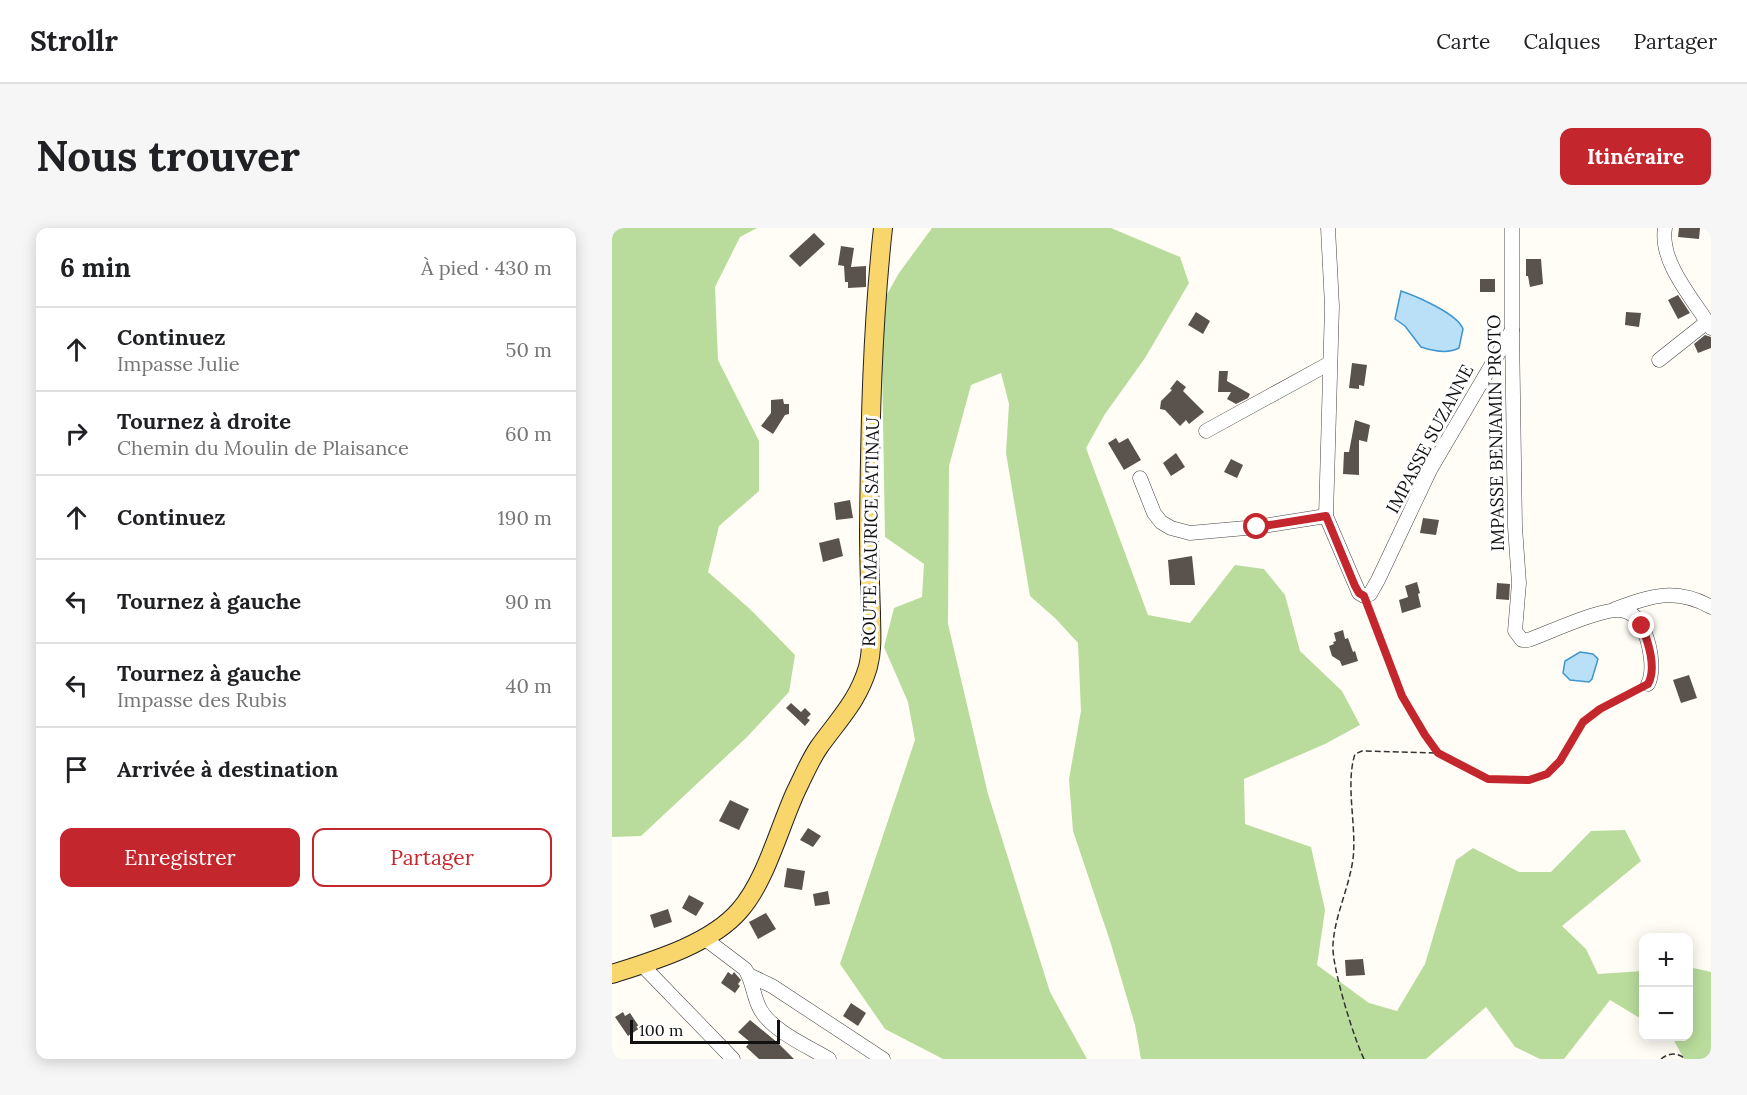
<!DOCTYPE html>
<html lang="fr">
<meta charset="utf-8">
<style>
body{margin:0;font-family:Lora,serif;background:#f6f6f6;color:#202124}
.controls{position:absolute;right:18px;bottom:18px;display:grid;overflow:hidden;border-radius:12px;box-shadow:0 3px 15px #0003}
.controls button{width:54px;height:54px;display:grid;place-items:center;padding:0;border:0;border-bottom:2px solid #e0e0e0;background:#fff;color:#202124;font:30px sans-serif}
.scale{position:absolute;left:18px;bottom:15px;width:150px;box-sizing:border-box;padding-left:6px;border:3px solid #111;border-top:0;font-size:16px;line-height:21px;white-space:nowrap;color:#111;-webkit-text-stroke:4px #fff;paint-order:stroke}
.stop{position:absolute;width:18px;height:18px;margin:-14px;border:4px solid #c4262e;border-radius:50%;background:#fff}
.stop.end{background:#c4262e;border-color:#fff;box-shadow:0 2px 6px #0008}
.list{margin:0;padding:0;list-style:none}
h2{display:flex;justify-content:space-between;align-items:center;height:78px;margin:0;padding:0 24px;font-size:26px}
h2 small{font-size:20px;font-weight:400;color:#757577}
.list li{display:grid;grid-template-columns:39px 1fr auto;gap:18px;align-items:center;box-sizing:border-box;height:84px;padding:0 24px;border-top:2px solid #e0e0e0}
.list b{display:block;font-size:22px;white-space:nowrap}
.list p{margin:0;font-size:20px;white-space:nowrap;color:#757577}
.list em{font-size:20px;font-style:normal;color:#757577}
.actions{display:flex;gap:12px;padding:18px 24px}
.actions a{flex:1;padding:14px 0;border:2px solid #c4262e;border-radius:12px;text-align:center;font-size:21px;color:#c4262e}
.actions .main{background:#c4262e;color:#fff}
.icon{flex:none;width:33px;height:33px;fill:none;stroke:currentColor;stroke-width:2;stroke-linecap:round;stroke-linejoin:round}
.map{position:relative;flex:none;width:1099px;height:831px;overflow:hidden;border-radius:12px}
header{display:flex;align-items:center;gap:36px;box-sizing:border-box;height:84px;padding:0 30px;background:#fff;border-bottom:2px solid #e0e0e0}
header strong{font-size:28px}
nav{display:flex;gap:33px;margin-inline-start:auto;font-size:21px}
.intro{display:flex;align-items:center;justify-content:space-between;box-sizing:border-box;height:144px;padding:0 36px}
h1{margin:0;font-size:42px}
.button{padding:15px 27px;border-radius:12px;background:#c4262e;color:#fff;font-size:21px;font-weight:700}
main{display:flex;gap:36px;padding:0 36px}
aside{flex:1;background:#fff;border-radius:12px;box-shadow:0 3px 15px #0003}
.map>svg:first-child{display:block}
</style>
<header>
<strong>Strollr</strong>
<nav><a>Carte</a><a>Calques</a><a>Partager</a></nav>
</header>
<div class="intro"><h1>Nous trouver</h1><a class="button">Itinéraire</a></div>
<main>
<aside>
<h2>6 min<small>À pied · 430 m</small></h2>
<ul class="list">
<li><svg class="icon" aria-label="ahead" viewBox="0 0 24 24"><path d="M12 20V5M6 11l6-6 6 6"/></svg><div><b>Continuez</b><p>Impasse Julie</p></div><em>50 m</em></li>
<li><svg class="icon" aria-label="right" viewBox="0 0 24 24"><path d="M7 20v-9h11M14 6l5 5-5 5"/></svg><div><b>Tournez à droite</b><p>Chemin du Moulin de Plaisance</p></div><em>60 m</em></li>
<li><svg class="icon" aria-label="ahead" viewBox="0 0 24 24"><path d="M12 20V5M6 11l6-6 6 6"/></svg><div><b>Continuez</b></div><em>190 m</em></li>
<li><svg class="icon" aria-label="left" viewBox="0 0 24 24"><path d="M17 20v-9H6M10 6l-5 5 5 5"/></svg><div><b>Tournez à gauche</b></div><em>90 m</em></li>
<li><svg class="icon" aria-label="left" viewBox="0 0 24 24"><path d="M17 20v-9H6M10 6l-5 5 5 5"/></svg><div><b>Tournez à gauche</b><p>Impasse des Rubis</p></div><em>40 m</em></li>
<li><svg class="icon" aria-label="arrive" viewBox="0 0 24 24"><path d="M6 21V4h12l-3 4 3 4H6"/></svg><div><b>Arrivée à destination</b></div></li>
</ul>
<div class="actions"><a class="main">Enregistrer</a><a>Partager</a></div>
</aside>
<div class="map">
<svg width="1099" height="831" viewBox="0 0 1099 831">
<rect width="100%" height="100%" fill="#fffdf5"/>
<g fill="#b9dc9c">
<polygon points="0,0 145,0 128,9 103,59 106,132 147,213 147,263 107,298 96,344 139,382 183,427 177,464 135,509 29,608 0,609"/>
<polygon points="320,0 499,0 568,29 577,55 533,130 493,186 474,220 536,387 578,395 623,337 652,341 673,367 688,423 730,463 748,497 713,516 632,551 633,596 699,619 713,682 705,737 757,775 785,783 813,736 844,632 861,620 907,644 939,644 979,603 1013,602 1029,633 950,698 974,721 986,746 1031,743 1031,792 998,772 952,831 928,831 903,819 874,779 814,831 529,831 523,797 499,716 461,603 457,551 469,483 466,415 444,391 418,368 394,225 397,176 389,145 359,157 337,238 336,396 376,566 438,764 475,831 331,831 273,801 228,736 303,512 296,474 272,419 282,380 310,369 312,336 273,309 269,77 287,45"/>
<polygon points="1077,739 1099,744 1099,831 1072,831 1060,809 1076,808"/>
</g>
<g fill="#b9e0f7" stroke="#3f96cf" stroke-width="1.5">
<path d="M789 63C804 68 846 86 851 101L847 120C836 126 821 123 809 119L793 98 783 91Z"/>
<polygon points="968,424 981,426 986,431 980,451 977,454 958,452 951,445 953,433"/>
</g>
<g fill="#5a524d">
<polygon points="1067,0 1088,0 1087,11 1066,9"/>
<polygon points="202,5 213,16 188,39 177,28"/>
<polygon points="229,18 242,20 239,39 254,38 254,59 236,60 236,54 233,54 232,38 226,37"/>
<polygon points="914,31 929,31 931,56 918,59 916,48 914,48"/>
<rect x="868" y="51" width="15" height="13"/>
<polygon points="1066,67 1078,85 1066,91 1056,72"/>
<polygon points="584,84 598,93 591,106 576,97"/>
<polygon points="1014,84 1029,85 1027,99 1013,97"/>
<polygon points="1093,107 1099,109 1099,120 1086,125 1082,116"/>
<polygon points="740,135 755,137 752,158 747,157 747,161 737,160"/>
<polygon points="607,143 616,143 615,153 638,166 636,170 624,176 615,171 619,164 606,164"/>
<polygon points="565,152 574,159 571,163 592,184 577,196 574,192 568,198 553,182 548,181 549,173 560,162 558,161"/>
<polygon points="171,171 172,176 177,176 177,186 173,187 161,206 149,198 159,185 159,172"/>
<polygon points="743,192 758,197 755,214 747,212 747,247 731,246 732,224 737,224"/>
<polygon points="504,210 507,215 516,210 529,232 512,242 496,215"/>
<polygon points="564,225 573,239 559,248 551,235"/>
<polygon points="619,231 631,237 625,250 612,244"/>
<polygon points="238,272 241,290 224,292 222,275"/>
<polygon points="811,290 827,292 824,307 808,305"/>
<polygon points="227,310 231,328 211,334 207,315"/>
<polygon points="580,328 583,357 558,357 556,332"/>
<polygon points="805,354 808,365 806,366 809,379 790,385 787,372 796,369 793,358"/>
<polygon points="885,355 898,356 897,372 884,371"/>
<polygon points="731,402 733,411 736,410 741,424 743,423 746,433 730,438 728,433 720,428 717,418 722,416 721,414 724,413 722,405"/>
<polygon points="1077,447 1085,470 1069,475 1061,452"/>
<polygon points="179,475 189,484 193,480 199,486 195,490 198,492 193,498 174,480"/>
<polygon points="118,572 137,581 127,602 107,593"/>
<polygon points="196,600 209,608 201,619 188,612"/>
<polygon points="175,640 193,643 190,662 172,659"/>
<polygon points="216,663 218,676 203,678 201,666"/>
<polygon points="77,667 92,675 84,688 70,680"/>
<polygon points="56,681 60,694 42,700 38,687"/>
<polygon points="154,685 164,701 146,711 137,694"/>
<polygon points="751,731 753,747 734,748 733,732"/>
<polygon points="116,744 120,747 122,744 129,752 126,756 128,758 123,765 109,755"/>
<polygon points="239,775 254,785 246,798 231,788"/>
<polygon points="11,784 13,788 18,785 28,800 16,808 3,789"/>
<polygon points="138,792 166,815 182,831 147,831 134,819 138,814 126,804"/>
</g>
<g fill="none" stroke-linecap="round" stroke-linejoin="round">
<defs>
<g id="minor">
<polyline points="716,0 720,78 714,288 747,365 752,368 758,366 766,352 818,242 900,102"/>
<path d="M900 0V102L903 299 907 355 903 403 910 412H916C937 405 994 377 1013 383 1026 387 1031 399 1035 411 1039 423 1042 445 1036 456"/>
<path d="M1053 0C1047 34 1082 72 1099 100"/>
<polyline points="1047,132 1095,94"/>
<polyline points="594,203 718,135"/>
<polyline points="528,250 542,285 549,294 559,300 578,305 645,299 714,288"/>
<path d="M1003 381C1038 368 1064 359 1099 379"/>
<path d="M92 710 133 741C141 753 141 768 148 781 160 803 195 818 217 831"/>
<polyline points="30,737 121,831"/>
<polyline points="137,747 160,758 271,831"/>
</g>
<path id="major" d="M0 746C41 733 99 716 128 682 154 652 167 600 184 563 191 549 198 532 207 519 227 491 246 473 256 439 261 421 259 402 259 385 258 357 257 330 257 303 258 202 260 100 271 0"/>
</defs>
<use href="#minor" stroke="#444" stroke-width="15"/>
<use href="#major" stroke="#222" stroke-width="20"/>
<g stroke="#333" stroke-width="1.5" stroke-dasharray="6 3" stroke-linecap="butt">
<polyline points="756,378 790,468 826,525"/>
<path d="M752 831C742 811 719 737 721 716 723 687 737 660 741 631 745 598 733 557 743 526L750 523 826 525 876 551H917L935 546 948 533 971 494 988 481 1027 461"/>
<path d="M1049 831C1056 825 1066 824 1073 831"/>
</g>
<use href="#minor" stroke="#fff" stroke-width="14"/>
<use href="#major" stroke="#f9d66b" stroke-width="18"/>
</g>
<g fill="none" stroke-linecap="round" stroke-linejoin="round">
<path stroke="#c4262e" stroke-width="8" d="M645 299 714 288 743 358 747 365 752 368 790 468 813 507 826 525 876 551 917 552 935 546 948 533 971 494 988 481 1036 456C1045 440 1036 414 1030 398"/>
</g>
<g text-anchor="middle" stroke-width="6" stroke-linejoin="round" paint-order="stroke">
<g font-size="18" fill="#111" stroke="#fff">
<text transform="translate(884 205) rotate(-91)" y="6">IMPASSE BENJAMIN PROTO</text>
<text transform="translate(818 211) rotate(-62)" y="6">IMPASSE SUZANNE</text>
<text transform="translate(259 304) rotate(-89)" y="6">ROUTE MAURICE SATINAU</text>
</g>
</g>
</svg>
<div class="controls">
<button>+</button>
<button>−</button>
</div>
<div class="scale">100 m</div>
<div class="stop" style="left:645px;top:299px"></div>
<div class="stop end" style="left:1030px;top:398px"></div>
</div>
</main>
